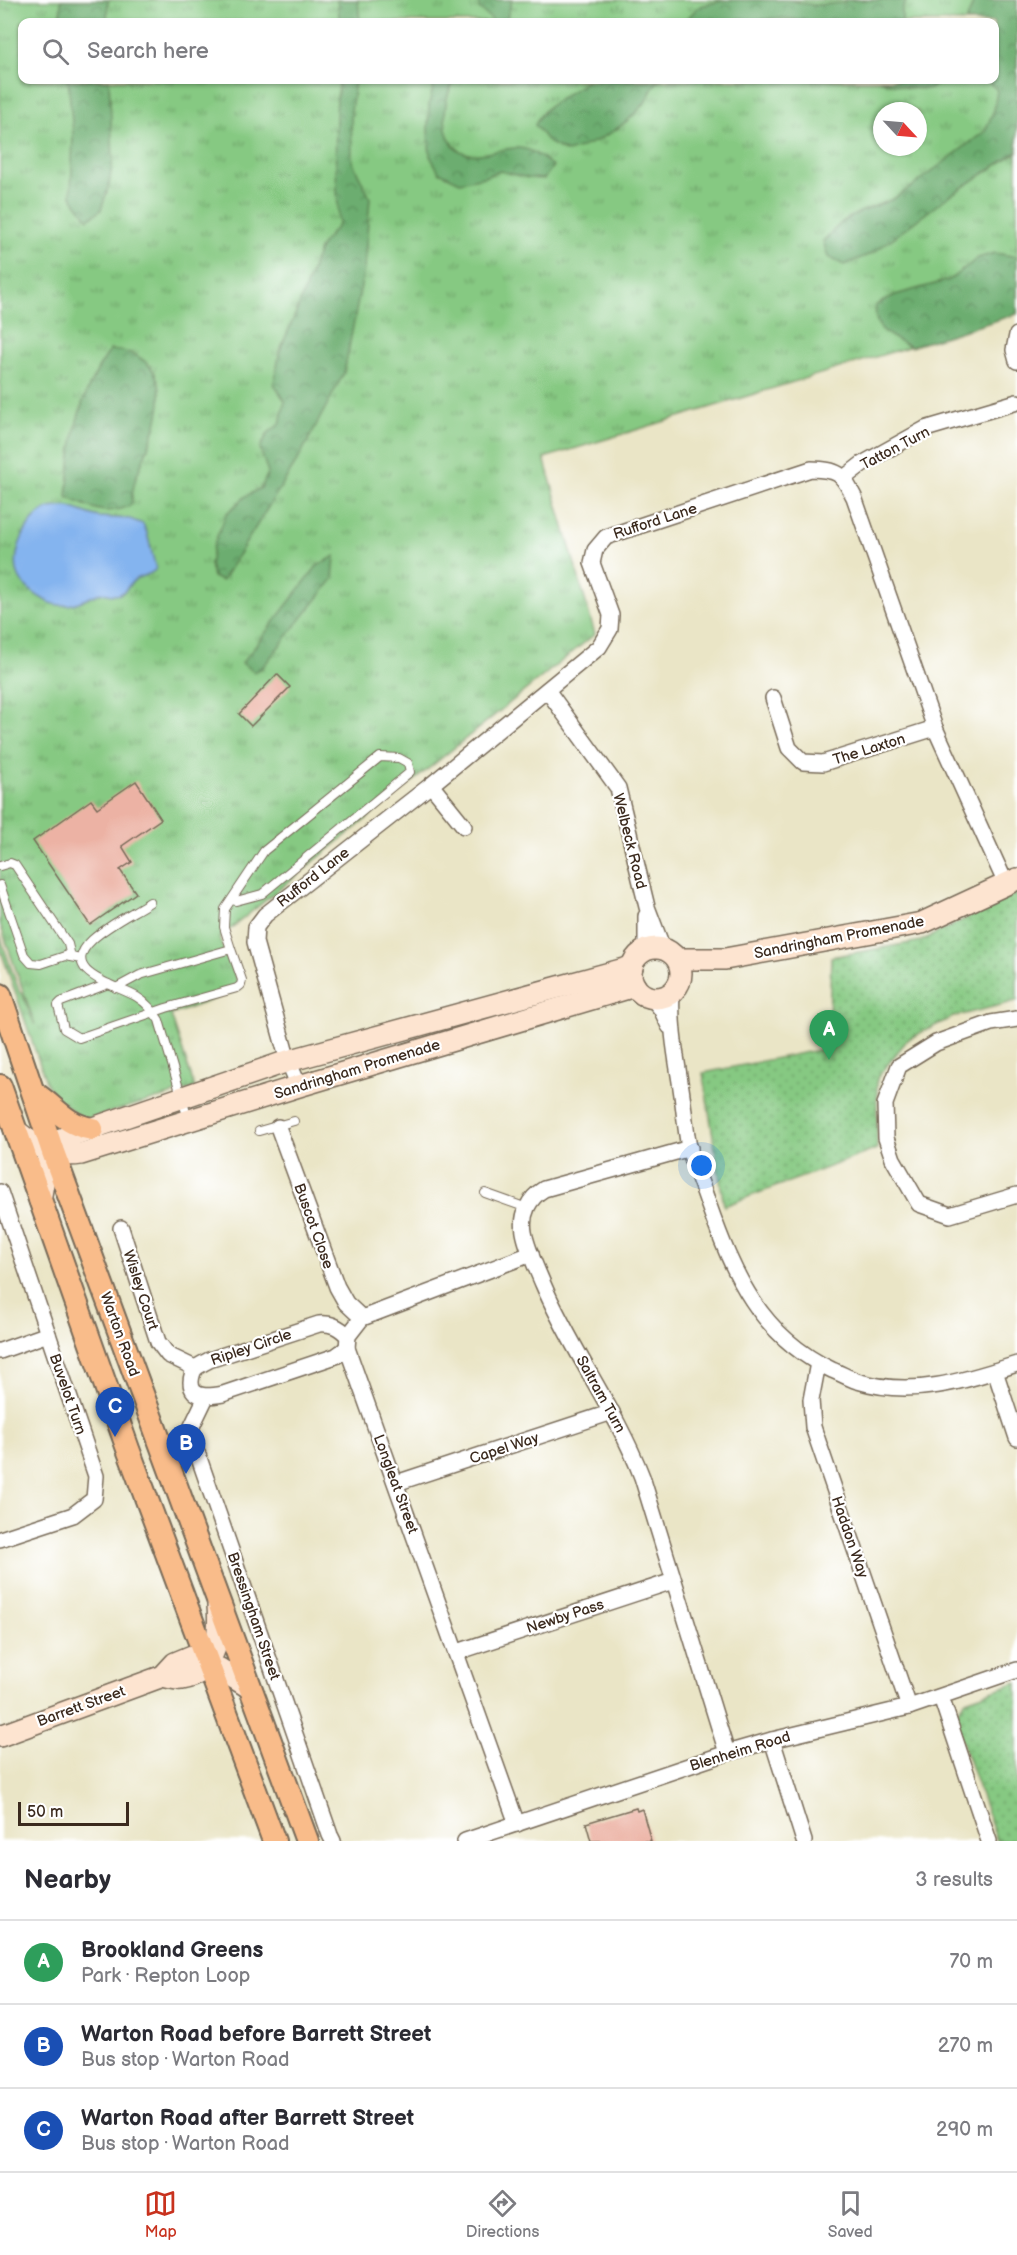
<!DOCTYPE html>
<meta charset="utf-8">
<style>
body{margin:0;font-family:"Balsamiq Sans",sans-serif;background:#f7f7f7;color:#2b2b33}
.compass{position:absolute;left:873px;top:102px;width:54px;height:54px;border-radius:50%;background:#fff;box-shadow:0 2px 4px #0004;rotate:116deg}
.scale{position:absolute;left:18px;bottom:15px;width:111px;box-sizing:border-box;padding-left:6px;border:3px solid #3b2a1e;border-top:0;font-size:16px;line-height:21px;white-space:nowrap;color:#3b2a1e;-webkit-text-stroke:4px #fff;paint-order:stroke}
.you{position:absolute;left:702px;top:1166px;width:21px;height:21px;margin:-15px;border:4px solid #fff;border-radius:50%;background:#1a73e8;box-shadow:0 0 0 9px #1a73e833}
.badge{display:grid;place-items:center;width:39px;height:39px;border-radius:50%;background:#c8321e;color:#fff;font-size:20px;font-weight:700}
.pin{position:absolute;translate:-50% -50px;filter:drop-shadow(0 2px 3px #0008)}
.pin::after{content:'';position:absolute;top:32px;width:21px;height:18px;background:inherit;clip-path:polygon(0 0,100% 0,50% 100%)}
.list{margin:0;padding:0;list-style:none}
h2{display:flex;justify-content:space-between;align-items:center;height:78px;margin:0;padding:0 24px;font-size:26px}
h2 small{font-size:20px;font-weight:400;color:#7c7c81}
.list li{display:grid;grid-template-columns:39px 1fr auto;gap:18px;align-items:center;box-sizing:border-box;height:84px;padding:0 24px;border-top:2px solid #e1e1e2}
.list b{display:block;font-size:22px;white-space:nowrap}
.list p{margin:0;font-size:20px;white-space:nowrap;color:#7c7c81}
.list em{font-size:20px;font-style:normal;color:#7c7c81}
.icon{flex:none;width:33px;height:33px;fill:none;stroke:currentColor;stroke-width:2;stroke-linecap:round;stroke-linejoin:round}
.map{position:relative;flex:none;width:1017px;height:1841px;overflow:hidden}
.search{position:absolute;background:#fff;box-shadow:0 2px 4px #0004;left:18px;right:18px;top:18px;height:66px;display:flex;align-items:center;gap:15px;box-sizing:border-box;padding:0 21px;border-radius:12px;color:#7c7c81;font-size:22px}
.sheet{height:330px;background:#fff}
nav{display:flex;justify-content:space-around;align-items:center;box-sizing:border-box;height:84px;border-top:2px solid #e1e1e2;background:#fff;font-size:16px;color:#7c7c81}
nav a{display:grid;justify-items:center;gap:3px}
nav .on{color:#c8321e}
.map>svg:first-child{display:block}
</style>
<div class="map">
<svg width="1017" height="1841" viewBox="0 0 1017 1841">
<defs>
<pattern id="grass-tufts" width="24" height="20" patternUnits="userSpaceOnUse" patternTransform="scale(1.5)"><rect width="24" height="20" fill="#86c982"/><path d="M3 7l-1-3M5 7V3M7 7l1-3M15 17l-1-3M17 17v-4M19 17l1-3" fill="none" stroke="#6fa36a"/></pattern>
<pattern id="forest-crowns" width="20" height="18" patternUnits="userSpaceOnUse" patternTransform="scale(1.5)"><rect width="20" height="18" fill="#6cad70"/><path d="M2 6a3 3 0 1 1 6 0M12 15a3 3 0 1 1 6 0" fill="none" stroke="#5a8d5b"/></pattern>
<pattern id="park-dots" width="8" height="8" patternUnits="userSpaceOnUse" patternTransform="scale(1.5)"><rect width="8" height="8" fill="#86c982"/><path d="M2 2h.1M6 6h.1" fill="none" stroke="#6fa36a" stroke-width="1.8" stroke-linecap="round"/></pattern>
</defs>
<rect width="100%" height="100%" fill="#fff"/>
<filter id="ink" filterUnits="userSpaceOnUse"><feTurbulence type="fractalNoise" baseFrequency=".0167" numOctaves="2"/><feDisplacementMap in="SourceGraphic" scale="12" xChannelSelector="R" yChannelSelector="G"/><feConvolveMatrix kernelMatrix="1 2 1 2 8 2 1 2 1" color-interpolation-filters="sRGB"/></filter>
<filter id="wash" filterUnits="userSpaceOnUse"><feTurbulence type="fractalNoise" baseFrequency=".008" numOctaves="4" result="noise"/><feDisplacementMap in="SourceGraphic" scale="24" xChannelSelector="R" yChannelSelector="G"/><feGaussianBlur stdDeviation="1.35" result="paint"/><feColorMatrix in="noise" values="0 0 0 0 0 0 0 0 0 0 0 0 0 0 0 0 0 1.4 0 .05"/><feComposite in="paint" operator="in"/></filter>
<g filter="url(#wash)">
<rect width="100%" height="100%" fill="#eae5c6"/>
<path fill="url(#grass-tufts)" stroke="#607a50" stroke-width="1.5" fill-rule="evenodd" d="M0 0H1017V314L544 458 595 634 219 938 241 989 171 1015 195 1088 83 1120 53 1094 46 1082 0 948V936L20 993H22L35 1025 0 924ZM22 22H994V80H22ZM882 111H918V147H882Z"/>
<g fill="url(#forest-crowns)" stroke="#546c47" stroke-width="1.5">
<polygon points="61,0 108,0 107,22 60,22"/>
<polygon points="337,0 358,0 360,22 340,22"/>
<polygon points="479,0 512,0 506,21 495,22 479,9"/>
<path d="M726 0H788L813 5 843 3 846 0H907L902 9V22H803C787 14 763 21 746 22 725 24 704 23 683 22L700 6Z"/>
<polygon points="974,0 1017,0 1017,152 949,196 873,253 844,265 828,257 823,241 843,221 860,212 893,199 910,188 985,131 994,110 997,90 986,80 994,80 994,22 966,22"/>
<polygon points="68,80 109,80 113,159 109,185 101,210 88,219 71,196 73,132"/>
<path d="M339 80H355L351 111 352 161 370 198 364 270 344 373 297 461 222 581 213 577 210 565 213 546 227 513 246 496 261 488 268 473 260 448 268 433 280 424 285 401 274 384 280 350 298 308 320 247 339 224C336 176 333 127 339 80Z"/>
<path d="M435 80H455C445 96 444 110 446 129 447 134 448 137 451 142 469 169 499 143 525 149 534 150 545 161 553 166L544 179 528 178 500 171 484 177 460 182 439 172 430 156 428 130 429 104Z"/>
<path d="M588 80H659C652 86 650 96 644 104 625 127 596 144 567 152L549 143 535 125C544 102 570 95 588 80Z"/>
<polygon points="879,80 942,80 930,89 908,88"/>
<path d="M995 253 1017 257V314L911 347C891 336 872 332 876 305L895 295 949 280 978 258Z"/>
<path d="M110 350C118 351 127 351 133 354 185 378 149 442 136 478 133 486 132 496 131 505 105 517 91 508 67 497 72 438 75 400 110 350Z"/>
<polygon points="335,556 333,579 262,668 254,672 242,663 317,566"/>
</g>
<g fill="url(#park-dots)" stroke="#607a50" stroke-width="1.5">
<polygon points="1017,893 1017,1001 953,1017 908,1039 877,1078 877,1149 724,1206 703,1073 828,1048 831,957 921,941"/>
<polygon points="1017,1682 1017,1841 997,1841 956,1724 957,1711 966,1700"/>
</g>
<path fill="#84b4ef" stroke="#606f86" stroke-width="1.5" d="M69 507 98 517 130 519 143 524 147 533 156 569C150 576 143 575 136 579 128 584 126 595 115 595 109 596 104 591 98 594 85 599 73 607 59 605 51 605 44 600 38 596 31 591 22 585 19 577 10 554 26 520 47 509 52 506 63 507 69 507Z"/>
<g id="blocks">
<g fill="#ecb2a4">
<polygon points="277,674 290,687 251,726 239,714"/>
<polygon points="136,781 161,819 122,846 132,862 120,870 136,893 90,925 33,841 91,800 97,808"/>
<polygon points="636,1808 637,1811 642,1809 651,1841 591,1841 586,1823"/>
</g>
</g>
</g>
<g filter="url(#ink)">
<use href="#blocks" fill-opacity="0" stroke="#786b59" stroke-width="1.5"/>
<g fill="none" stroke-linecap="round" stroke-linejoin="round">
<defs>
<g id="lane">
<polyline points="0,866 10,863 15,865 68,944 71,957"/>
<polyline points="0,885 24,955 31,963 41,964 65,956 81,959"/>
<path d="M150 902C131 914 108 925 92 940 57 973 117 985 137 997 147 1003 152 1010 159 1020L188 1119"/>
<polyline points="231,949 224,927 225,909 264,851 380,757 399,758 408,763 410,772 262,894 236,901 232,900"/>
<polyline points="108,984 61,1002 58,1005 64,1029 79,1038 166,1008 237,988 241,985 242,980 231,949 140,975 116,988"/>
<polyline points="259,1131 294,1121"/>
<polyline points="485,1193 527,1208"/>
</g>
<g id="street">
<polyline points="1017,335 1014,350 1017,361"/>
<polyline points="844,478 862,464 925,429 1017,402"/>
<polyline points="547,690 618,788 647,907 663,949"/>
<polyline points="773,698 789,748 803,762 823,763 935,728"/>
<polyline points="431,785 464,826"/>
<polyline points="646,950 646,916"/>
<path d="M672 993C670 1025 676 1056 681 1088 684 1107 685 1127 689 1147 693 1166 702 1184 708 1203 733 1274 760 1336 832 1370 840 1373 848 1378 857 1381 912 1398 964 1381 1017 1364"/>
<polyline points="652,998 661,1009 669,1026"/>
<polyline points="1017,1019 991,1023 936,1043 899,1066 885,1104 886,1138 893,1159 919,1204 950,1215 1017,1195"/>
<path d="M299 1086 288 1061 255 942 256 927 265 915 431 785 599 647 610 629 611 615 592 563 595 550 606 537 811 469C839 470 841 472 854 497L935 728 1006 884"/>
<polyline points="278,1127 337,1287 346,1303 362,1318"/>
<path d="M690 1148 544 1189C529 1198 521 1214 524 1232 527 1249 536 1267 543 1284 571 1350 616 1409 642 1477L727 1753"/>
<polyline points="0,1192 96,1476 94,1499 73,1515 0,1539"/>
<polyline points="121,1228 158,1342 168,1355 195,1368"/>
<path d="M347 1348 336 1356 223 1394C212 1396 191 1400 191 1382 191 1378 193 1370 196 1368 199 1365 206 1362 209 1360L319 1324C332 1323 339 1327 348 1336"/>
<polyline points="0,1351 48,1334"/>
<polyline points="818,1363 811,1400 813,1427 909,1707"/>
<polyline points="995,1371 1017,1438"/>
<polyline points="206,1397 192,1426 192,1438 330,1835 333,1841"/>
<polyline points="396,1483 612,1412"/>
<polyline points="457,1652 673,1581"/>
<polyline points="941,1697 989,1841"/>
<polyline points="772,1740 804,1841"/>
<polyline points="517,1824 347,1348 348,1336 362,1318 531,1254"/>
<polyline points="465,1841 727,1753 772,1740 909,1707 1017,1670"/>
</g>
<g id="secondary">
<circle cx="656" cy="973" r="25"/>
<polyline points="677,959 725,959 922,923 1017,879"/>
<path d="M15 1130C35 1146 54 1158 81 1154L299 1086 635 986"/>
<polyline points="40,1201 46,1166 58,1140 288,1061 632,967"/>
<path d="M163 1676C168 1677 176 1680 182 1679 217 1674 220 1633 218 1605"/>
<polyline points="0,1736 163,1676 175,1663 192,1656 220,1669 250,1688"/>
</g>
<g id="primary">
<polyline points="0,995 53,1152 307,1841"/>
<polyline points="0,1086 128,1449 274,1841"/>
<path d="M34 1093C57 1108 64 1124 92 1129"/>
</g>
</defs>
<use href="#lane" stroke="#786b59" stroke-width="10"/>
<use href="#street" stroke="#786b59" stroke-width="18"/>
<use href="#secondary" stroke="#786b59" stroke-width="24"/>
<use href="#primary" stroke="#786b59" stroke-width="26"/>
<use href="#lane" stroke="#fff" stroke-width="8"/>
<use href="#street" stroke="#fff" stroke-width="15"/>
<use href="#secondary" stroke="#fde4d0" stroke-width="21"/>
<use href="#primary" stroke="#f9bc8a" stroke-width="22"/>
</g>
</g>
<g text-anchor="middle" stroke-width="4.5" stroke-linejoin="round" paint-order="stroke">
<g font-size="15" fill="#3b2a1e" stroke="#fff">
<text transform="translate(895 448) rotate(-28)" y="5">Tatton Turn</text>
<text transform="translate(655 521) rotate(-18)" y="5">Rufford Lane</text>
<text transform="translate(869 749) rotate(-17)" y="5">The Laxton</text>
<text transform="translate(630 841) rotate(76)" y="5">Welbeck Road</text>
<text transform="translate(313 877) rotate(-38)" y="5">Rufford Lane</text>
<text transform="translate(839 937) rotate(-11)" y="5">Sandringham Promenade</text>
<text transform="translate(357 1069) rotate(-17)" y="5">Sandringham Promenade</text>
<text transform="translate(314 1226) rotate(70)" y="5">Buscot Close</text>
<text transform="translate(141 1290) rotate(72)" y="5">Wisley Court</text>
<text transform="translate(120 1334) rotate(70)" y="5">Warton Road</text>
<text transform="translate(251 1347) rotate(-19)" y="5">Ripley Circle</text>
<text transform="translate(68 1394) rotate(71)" y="5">Buvelot Turn</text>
<text transform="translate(601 1394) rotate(61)" y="5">Saltram Turn</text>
<text transform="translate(504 1448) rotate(-18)" y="5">Capel Way</text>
<text transform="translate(396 1484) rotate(70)" y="5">Longleat Street</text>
<text transform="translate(850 1537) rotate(71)" y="5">Haddon Way</text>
<text transform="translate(254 1616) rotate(71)" y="5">Bressingham Street</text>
<text transform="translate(565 1616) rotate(-18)" y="5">Newby Pass</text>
<text transform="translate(81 1706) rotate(-20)" y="5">Barrett Street</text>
<text transform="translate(740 1751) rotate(-17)" y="5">Blenheim Road</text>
</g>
</g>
</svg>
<svg class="compass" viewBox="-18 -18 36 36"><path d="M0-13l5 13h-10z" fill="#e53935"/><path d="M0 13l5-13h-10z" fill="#7c7c81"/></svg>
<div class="scale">50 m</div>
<div class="you"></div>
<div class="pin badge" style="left:829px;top:1060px;background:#2e9e5b">A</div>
<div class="pin badge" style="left:186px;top:1474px;background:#1a4fb4">B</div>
<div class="pin badge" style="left:115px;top:1437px;background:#1a4fb4">C</div>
<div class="search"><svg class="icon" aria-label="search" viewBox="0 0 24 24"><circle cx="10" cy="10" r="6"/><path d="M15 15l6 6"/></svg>Search here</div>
</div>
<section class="sheet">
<h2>Nearby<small>3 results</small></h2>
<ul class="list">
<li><span class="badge" style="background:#2e9e5b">A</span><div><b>Brookland Greens</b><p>Park · Repton Loop</p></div><em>70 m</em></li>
<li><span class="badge" style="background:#1a4fb4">B</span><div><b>Warton Road before Barrett Street</b><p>Bus stop · Warton Road</p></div><em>270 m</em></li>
<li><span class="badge" style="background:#1a4fb4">C</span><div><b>Warton Road after Barrett Street</b><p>Bus stop · Warton Road</p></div><em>290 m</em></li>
</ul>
</section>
<nav>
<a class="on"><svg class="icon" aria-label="map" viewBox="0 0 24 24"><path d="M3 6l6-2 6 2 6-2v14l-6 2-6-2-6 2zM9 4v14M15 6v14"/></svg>Map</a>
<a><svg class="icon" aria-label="directions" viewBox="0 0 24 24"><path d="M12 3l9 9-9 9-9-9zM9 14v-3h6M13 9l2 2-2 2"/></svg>Directions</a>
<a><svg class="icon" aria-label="saved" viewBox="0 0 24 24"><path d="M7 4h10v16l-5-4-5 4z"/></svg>Saved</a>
</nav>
